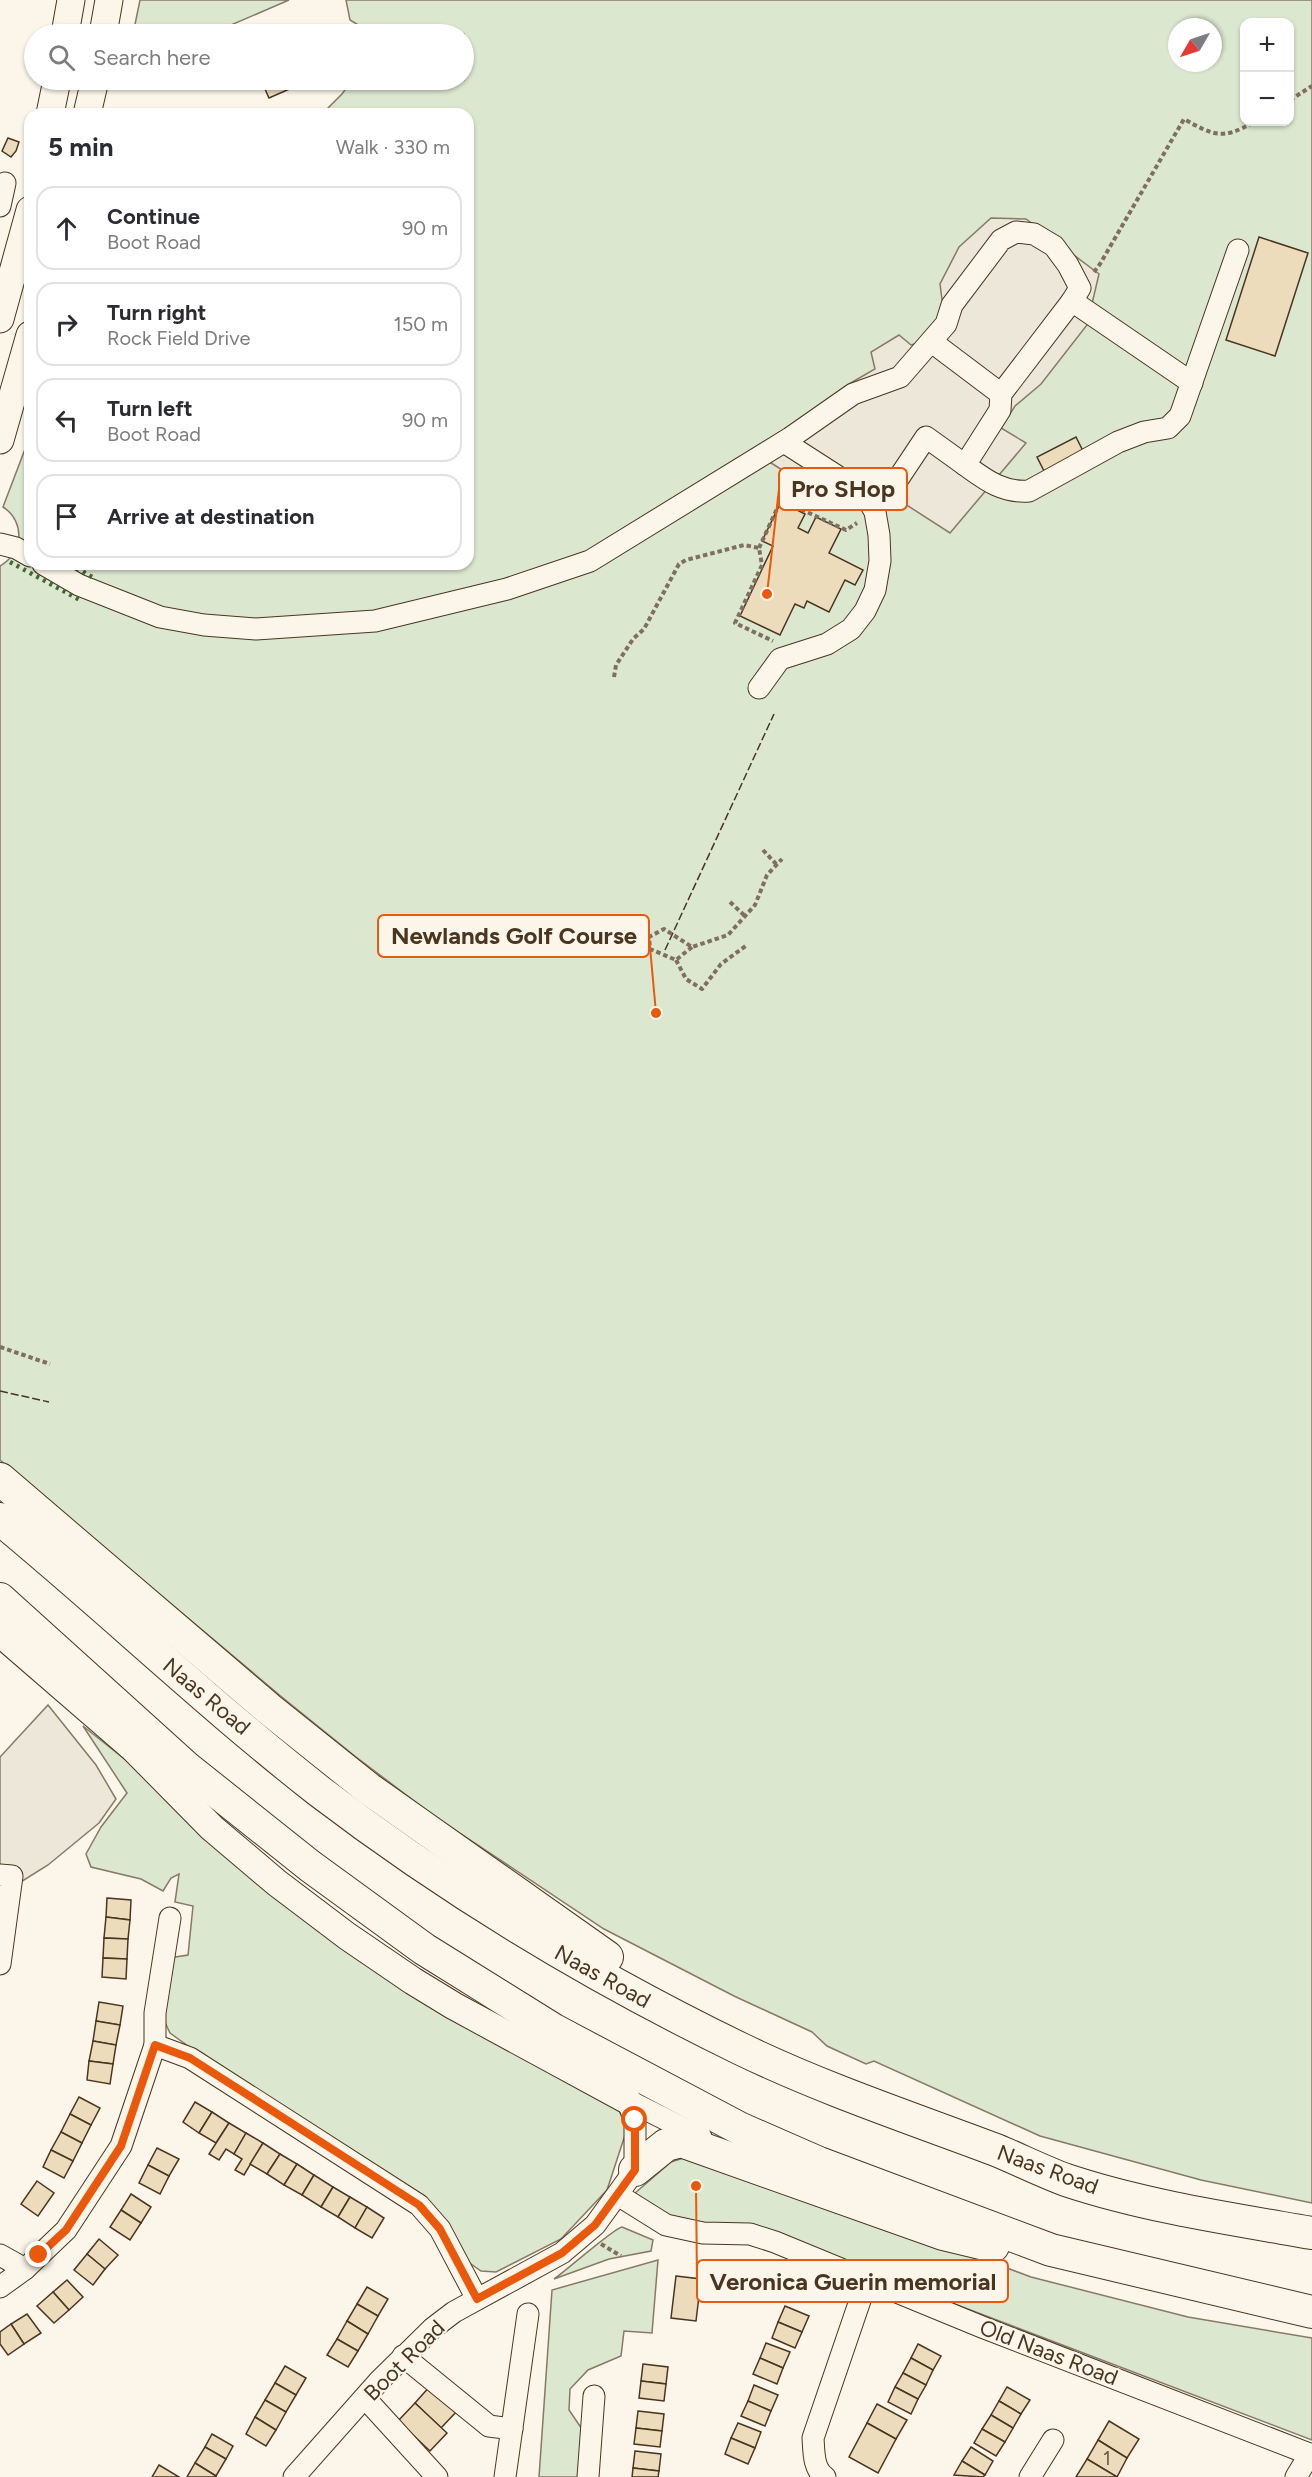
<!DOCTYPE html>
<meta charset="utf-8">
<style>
body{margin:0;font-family:Figtree,sans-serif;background:#f2f2f3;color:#2b2b33}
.controls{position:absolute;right:18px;top:18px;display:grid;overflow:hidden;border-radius:12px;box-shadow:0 2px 4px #0004}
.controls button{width:54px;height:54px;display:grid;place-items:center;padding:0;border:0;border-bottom:2px solid #e1e1e2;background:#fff;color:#2b2b33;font:30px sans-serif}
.compass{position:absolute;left:1168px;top:18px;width:54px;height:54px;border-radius:50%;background:#fff;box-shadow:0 2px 4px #0004;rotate:231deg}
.stop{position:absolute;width:18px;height:18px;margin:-14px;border:4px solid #ea580c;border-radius:50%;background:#fff}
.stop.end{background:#ea580c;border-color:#fff;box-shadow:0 2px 6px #0008}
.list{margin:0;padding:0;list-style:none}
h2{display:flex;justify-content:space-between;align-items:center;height:78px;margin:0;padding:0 24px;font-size:26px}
h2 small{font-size:20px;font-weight:400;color:#7c7c81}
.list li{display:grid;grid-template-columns:39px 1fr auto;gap:18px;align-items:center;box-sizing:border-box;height:84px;margin:0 12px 12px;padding:0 12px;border:2px solid #e1e1e2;border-radius:18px}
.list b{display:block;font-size:22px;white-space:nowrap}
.list p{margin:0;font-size:20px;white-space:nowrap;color:#7c7c81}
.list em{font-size:20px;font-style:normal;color:#7c7c81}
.icon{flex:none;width:33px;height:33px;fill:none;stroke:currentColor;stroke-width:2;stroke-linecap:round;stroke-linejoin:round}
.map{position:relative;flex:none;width:1312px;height:2477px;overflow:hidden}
.search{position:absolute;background:#fff;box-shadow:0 2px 4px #0004;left:24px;top:24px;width:450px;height:66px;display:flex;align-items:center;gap:15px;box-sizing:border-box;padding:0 21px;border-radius:33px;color:#7c7c81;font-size:22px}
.panel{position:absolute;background:#fff;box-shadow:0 2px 4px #0004;left:24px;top:108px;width:450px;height:462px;border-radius:18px}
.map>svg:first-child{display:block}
</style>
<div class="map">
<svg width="1312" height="2477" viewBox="0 0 1312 2477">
<rect width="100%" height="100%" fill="#fbf6e9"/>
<g fill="#dce7d0" stroke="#887966" stroke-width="1.5" fill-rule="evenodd">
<polygon points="140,0 289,0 210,34 133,34"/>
<path d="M346 0H1312V2203L1201 2180 1040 2136 874 2061 866 2064 827 2046 812 2032 734 1996 604 1929 434 1816 356 1757 283 1698 0 1460V566C23 553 26 522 3 507L30 436V564H468V114H322L342 94 352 80H464V34H373L350 20ZM1244 22H1290V122H1244ZM1177 27H1213V63H1177Z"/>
<polygon points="83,1726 156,1784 202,1826 614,2099 627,2129 607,2190 561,2239 496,2272 481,2271 464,2259 452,2235 170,2033 162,2016 169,1958 188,1955 193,1906 175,1902 179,1874 171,1878 163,1891 141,1879 91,1867 86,1854 101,1827 127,1793"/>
<polygon points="699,2153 1031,2277 1188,2317 1312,2338 1312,2440 818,2252 707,2224 661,2217 627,2200 671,2162"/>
<path d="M622 2227 653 2240 651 2251 609 2259 554 2279C566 2271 614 2228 622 2227Z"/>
<polygon points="658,2260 652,2333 624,2331 621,2356 588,2370 570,2389 569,2410 582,2429 578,2477 539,2477 552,2290"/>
</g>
<g fill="#ede7d9" stroke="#887966" stroke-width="1.5">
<polygon points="991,218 1026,219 1099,274 1087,325 1041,384 1015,406 1001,428 1026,443 950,533 902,502 866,509 812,489 768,461 794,424 849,384 875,369 871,352 899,335 911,345 925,341 944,315 940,284 959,247"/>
<polygon points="48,1705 96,1765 116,1799 99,1823 48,1865 0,1895 0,1757"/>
</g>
<g fill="#ecdcbc" stroke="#4a3520" stroke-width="1.5">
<polygon points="261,80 310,80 269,98"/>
<polygon points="8,138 19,142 16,151 11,157 2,151"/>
<polygon points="1259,237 1308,253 1275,356 1226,340"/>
<polygon points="1076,437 1084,453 1045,473 1037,457"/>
<polygon points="781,502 805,514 798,528 808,533 816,517 841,529 829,553 863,570 855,585 845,580 829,612 807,601 804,608 795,604 780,635 740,616 773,546 762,541"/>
<polygon points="107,1898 131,1900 130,1920 106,1917"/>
<polygon points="106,1917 130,1920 128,1939 104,1938"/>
<polygon points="104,1938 128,1939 127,1959 103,1958"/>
<polygon points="103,1958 127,1959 126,1979 102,1977"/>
<polygon points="99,2002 123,2006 120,2025 96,2021"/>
<polygon points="96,2021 120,2025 116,2045 93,2041"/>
<polygon points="93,2041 116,2045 113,2064 89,2061"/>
<polygon points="89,2061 113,2064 110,2084 87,2080"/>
<polygon points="79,2097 100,2108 91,2125 70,2114"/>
<polygon points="195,2102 212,2112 199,2133 183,2122"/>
<polygon points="212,2112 229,2123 216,2143 199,2133"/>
<polygon points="70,2114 91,2125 82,2143 61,2132"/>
<polygon points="229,2123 246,2133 234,2154 226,2149 219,2160 209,2154"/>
<polygon points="61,2132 82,2143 73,2161 51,2150"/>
<polygon points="246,2133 263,2143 244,2175 235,2170 242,2159 234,2154"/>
<polygon points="263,2143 280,2154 267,2174 250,2164"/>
<polygon points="157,2148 179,2159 169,2176 148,2165"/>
<polygon points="51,2150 73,2161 64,2178 43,2167"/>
<polygon points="280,2154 297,2164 284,2185 267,2174"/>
<polygon points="297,2164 314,2175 302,2195 284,2185"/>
<polygon points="148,2165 169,2176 160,2194 139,2183"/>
<polygon points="314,2175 333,2187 321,2207 302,2195"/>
<polygon points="37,2181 54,2193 38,2216 21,2204"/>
<polygon points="333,2187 350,2197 338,2217 321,2207"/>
<polygon points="131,2194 151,2207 141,2223 121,2210"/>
<polygon points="350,2197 367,2207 355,2228 338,2217"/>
<polygon points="367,2207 384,2218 372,2238 355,2228"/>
<polygon points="121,2210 141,2223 130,2240 110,2227"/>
<polygon points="99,2239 118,2255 105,2269 87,2254"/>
<polygon points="87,2254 105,2269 93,2285 74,2270"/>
<polygon points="676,2276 701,2279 696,2321 671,2318"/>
<polygon points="67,2280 83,2297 69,2310 53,2292"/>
<polygon points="367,2287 388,2299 378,2316 357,2304"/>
<polygon points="53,2292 69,2310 54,2323 37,2306"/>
<polygon points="357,2304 378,2316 368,2334 347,2321"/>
<polygon points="785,2306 809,2316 802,2332 778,2322"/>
<polygon points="27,2314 41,2333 24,2344 11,2324"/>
<polygon points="347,2321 368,2334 358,2351 337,2339"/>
<polygon points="778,2322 802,2332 795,2348 772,2338"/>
<polygon points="11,2324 24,2344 8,2355 0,2344 0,2332"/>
<polygon points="337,2339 358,2351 348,2367 327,2355"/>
<polygon points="766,2343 790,2352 783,2368 760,2358"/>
<polygon points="918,2344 941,2356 933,2370 911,2358"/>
<polygon points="760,2358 783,2368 777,2384 753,2374"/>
<polygon points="911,2358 933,2370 926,2385 903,2373"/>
<polygon points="643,2364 668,2367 666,2384 641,2381"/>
<polygon points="285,2366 306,2378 296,2395 275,2383"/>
<polygon points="903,2373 926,2385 918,2399 895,2387"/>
<polygon points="641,2381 666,2384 664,2401 639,2398"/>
<polygon points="275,2383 296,2395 286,2412 265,2400"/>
<polygon points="431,2385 458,2410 441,2428 415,2403"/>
<polygon points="754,2385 778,2395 771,2411 748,2401"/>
<polygon points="895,2387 918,2399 911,2414 888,2402"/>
<polygon points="1007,2387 1030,2400 1021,2414 999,2401"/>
<polygon points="265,2400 286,2412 276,2430 255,2417"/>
<polygon points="748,2401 771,2411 765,2426 741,2416"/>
<polygon points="999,2401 1021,2414 1013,2428 991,2415"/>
<polygon points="415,2403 447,2433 430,2451 398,2421"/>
<polygon points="877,2404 907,2420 896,2439 867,2423"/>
<polygon points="638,2411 664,2414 662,2431 636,2428"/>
<polygon points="991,2415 1013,2428 1005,2442 982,2429"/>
<polygon points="255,2417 276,2430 266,2446 246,2434"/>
<polygon points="1109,2421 1139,2439 1127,2458 1098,2440"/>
<polygon points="738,2423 761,2432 755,2448 731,2438"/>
<polygon points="867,2423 896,2439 878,2473 849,2457"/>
<polygon points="636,2428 662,2431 660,2447 634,2444"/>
<polygon points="982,2429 1005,2442 996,2456 974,2443"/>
<polygon points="212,2434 233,2446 226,2459 205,2447"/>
<polygon points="731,2438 755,2448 748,2464 725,2454"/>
<polygon points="1098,2440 1127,2458 1117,2477 1087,2459"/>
<polygon points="205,2447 226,2459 216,2476 195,2463"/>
<polygon points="971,2447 993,2461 985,2475 962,2461"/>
<polygon points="635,2451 661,2454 659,2471 633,2468"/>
<polygon points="1087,2459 1117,2477 1076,2477"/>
<polygon points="962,2461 985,2475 983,2477 954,2475"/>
<polygon points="195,2463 216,2476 215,2477 187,2477"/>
<polygon points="159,2465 179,2477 152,2477"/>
<polygon points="633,2468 659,2471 658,2477 632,2477"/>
</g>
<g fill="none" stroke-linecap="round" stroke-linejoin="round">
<defs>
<g id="minor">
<polyline points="0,206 5,183"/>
<polyline points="1072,301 1192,383"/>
<polyline points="932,342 1001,394"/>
<path d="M965 465C986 480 1002 493 1029 491L1118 442 1144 432 1168 428 1180 416 1238 250"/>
<polyline points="0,544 16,548 30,556"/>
<polyline points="43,564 79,585 160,617 204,625 256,629 375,621 507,589 590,561 790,438 853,394 900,377 946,324 952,305 1001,240 1016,232 1034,234 1054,246 1068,265 1080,288 1072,301 1001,394 1000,410 965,465 926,437 896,482 865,494"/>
<polyline points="759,688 780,659 827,644 851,629 865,611 875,590 880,561 879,535 875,512 865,494 784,442"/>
<polyline points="0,1875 12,1876 0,1964"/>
<polyline points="155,2045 190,2058 419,2205 440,2229 477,2299"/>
<polyline points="627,2100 701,2137"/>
<polyline points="618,2195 666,2225 703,2233 750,2234 775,2242 982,2327 1312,2455"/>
<polyline points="0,2255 25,2269"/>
<polyline points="0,2287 25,2269 66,2230 121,2146 155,2045 155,2013 170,1918"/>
<polyline points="403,2356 489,2426 512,2429"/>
<polyline points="365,2398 437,2477"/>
<polyline points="294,2477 380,2380 433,2328 454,2312 562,2253 595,2225 635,2170 635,2120 627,2100"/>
<polyline points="505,2477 528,2314"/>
<polyline points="588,2477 594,2396"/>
<path d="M825 2477C813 2469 814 2451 813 2438L867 2280"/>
<polyline points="1030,2477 1053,2440"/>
<polyline points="1296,2477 1310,2454"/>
</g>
<g id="major">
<polyline points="65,34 71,0"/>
<polyline points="103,34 109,0"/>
<polyline points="50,114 57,80"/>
<polyline points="87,114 95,80"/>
<polyline points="0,319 30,210"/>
<polyline points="0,440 30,335"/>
<polyline points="0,1633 133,1748 212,1828 277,1883 347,1936 413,1981 454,2006 627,2100"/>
</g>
<g id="highway">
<polyline points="0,1479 269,1709 369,1789 607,1957"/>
<path d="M0 1519C108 1608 209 1705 319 1791 450 1891 593 1977 741 2049 824 2089 911 2118 996 2150 1020 2160 1042 2171 1066 2180 1144 2206 1231 2219 1312 2233"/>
<polyline points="0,1599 187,1768 310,1866 424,1949 554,2030 739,2128 819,2163 1051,2250 1312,2312"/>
<polyline points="635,2170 666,2145 681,2141 943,2234 993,2246"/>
</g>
</defs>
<use href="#minor" stroke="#4a3520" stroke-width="23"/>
<use href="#major" stroke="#4a3520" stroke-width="29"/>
<use href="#highway" stroke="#4a3520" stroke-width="34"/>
<g stroke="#7f6f5c" stroke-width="4" stroke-dasharray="4.5 3" stroke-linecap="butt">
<polyline points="1290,100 1312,86"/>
<path d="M1094 272 1100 264 1184 119C1214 136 1223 140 1254 122"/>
<polyline points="759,548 781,500 846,530 857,523"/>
<polyline points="614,677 616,665 633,639 644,629 679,564 686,560 744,545 759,548 762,565 735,623 773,641"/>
<polyline points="763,850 777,865"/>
<polyline points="730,902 745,916"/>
<polyline points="692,947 676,960 650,949 649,937 664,929 692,947 728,935 755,905 767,875 782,859"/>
<polyline points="676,960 686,979 702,989 721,964 747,945"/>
<polyline points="0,1347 50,1364"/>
<polyline points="601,2244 621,2256"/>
</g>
<use href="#minor" stroke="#fbf6e9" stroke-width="21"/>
<use href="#major" stroke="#fbf6e9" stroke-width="27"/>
<use href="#highway" stroke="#fbf6e9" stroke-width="32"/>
<g stroke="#436837" stroke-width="4.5" stroke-dasharray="3 4.5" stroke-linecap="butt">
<polyline points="26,538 30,540"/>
<polyline points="10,562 80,600"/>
<polyline points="70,564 92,577"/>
</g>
<g stroke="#4a3520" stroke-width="1.5" stroke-dasharray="8 3" stroke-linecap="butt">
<polyline points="665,950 774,714"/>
<polyline points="0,1391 49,1402"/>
</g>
</g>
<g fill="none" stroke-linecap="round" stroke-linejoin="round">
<polyline stroke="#ea580c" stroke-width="8" points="39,2255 66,2230 121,2146 155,2045 190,2058 419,2205 440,2229 477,2299 562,2253 595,2225 635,2170 635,2120"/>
</g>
<g text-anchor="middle" stroke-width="4.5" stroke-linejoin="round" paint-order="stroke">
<g font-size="20" fill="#725f47">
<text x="1107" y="2465">1</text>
</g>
<g font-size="22" fill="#4a3520" stroke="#fbf6e9">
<text transform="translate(207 1696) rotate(40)" y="8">Naas Road</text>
<text transform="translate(603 1976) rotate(29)" y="8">Naas Road</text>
<text transform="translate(1048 2169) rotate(20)" y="8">Naas Road</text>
<text transform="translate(1049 2352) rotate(21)" y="8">Old Naas Road</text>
<text transform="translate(404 2360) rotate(-45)" y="8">Boot Road</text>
</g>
</g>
<path fill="none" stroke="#e8590c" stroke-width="2" d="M767 594L779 489M656 1013L649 936M696 2186L697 2281"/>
<g fill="#e8590c" stroke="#fbf6e9" stroke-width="2">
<circle cx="767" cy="594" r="6"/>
<circle cx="656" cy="1013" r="6"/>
<circle cx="696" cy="2186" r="6"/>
</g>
<g fill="#fbf6e9" stroke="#e8590c" stroke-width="2">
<rect x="779" y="468" width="128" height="42" rx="6"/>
<rect x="378" y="915" width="271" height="42" rx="6"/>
<rect x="697" y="2260" width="311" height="42" rx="6"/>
</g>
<g font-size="24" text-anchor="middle" font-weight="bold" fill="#4a3520">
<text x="843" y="497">Pro SHop</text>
<text x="514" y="944">Newlands Golf Course</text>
<text x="853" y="2290">Veronica Guerin memorial</text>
</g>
</svg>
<div class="controls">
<button>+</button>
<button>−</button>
</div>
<svg class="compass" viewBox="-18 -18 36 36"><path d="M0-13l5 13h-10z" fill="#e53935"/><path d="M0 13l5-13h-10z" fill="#7c7c81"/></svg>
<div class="stop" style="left:635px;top:2120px"></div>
<div class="stop end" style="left:39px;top:2255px"></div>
<div class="search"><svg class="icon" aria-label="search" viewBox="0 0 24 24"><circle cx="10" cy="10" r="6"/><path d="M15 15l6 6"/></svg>Search here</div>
<section class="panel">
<h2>5 min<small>Walk · 330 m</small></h2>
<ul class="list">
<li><svg class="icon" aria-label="ahead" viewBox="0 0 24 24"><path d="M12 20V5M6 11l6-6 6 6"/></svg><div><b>Continue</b><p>Boot Road</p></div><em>90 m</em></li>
<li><svg class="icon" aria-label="right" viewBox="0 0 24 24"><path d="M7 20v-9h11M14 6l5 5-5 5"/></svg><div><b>Turn right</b><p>Rock Field Drive</p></div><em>150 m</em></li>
<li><svg class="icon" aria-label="left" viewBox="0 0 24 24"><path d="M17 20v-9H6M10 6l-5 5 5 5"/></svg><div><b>Turn left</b><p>Boot Road</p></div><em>90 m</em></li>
<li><svg class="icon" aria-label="arrive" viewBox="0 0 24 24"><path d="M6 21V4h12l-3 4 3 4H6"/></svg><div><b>Arrive at destination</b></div></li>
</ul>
</section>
</div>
